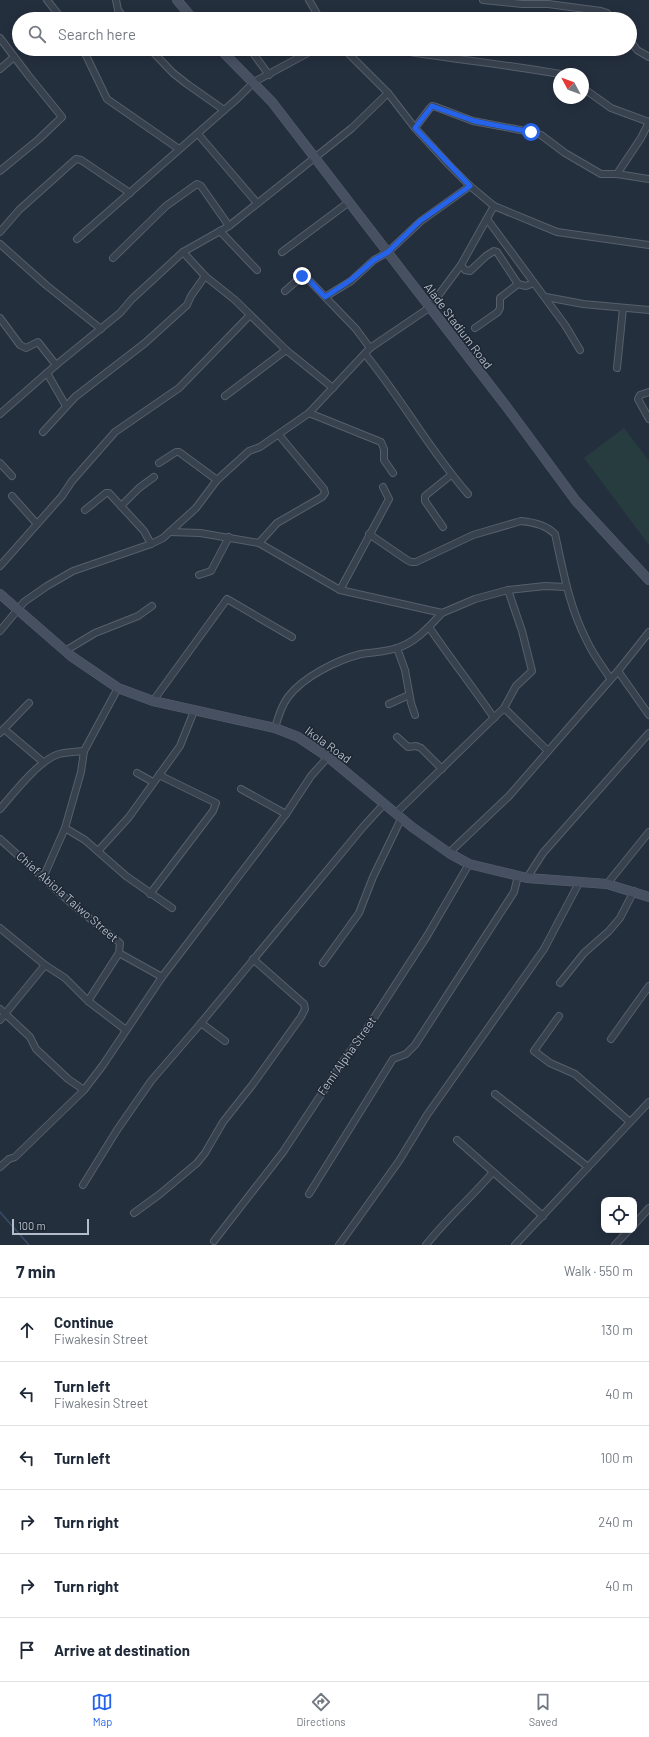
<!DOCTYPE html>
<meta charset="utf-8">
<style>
body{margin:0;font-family:Barlow,sans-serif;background:#f2f2f3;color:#1f2937}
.controls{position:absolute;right:12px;bottom:12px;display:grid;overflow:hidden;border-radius:8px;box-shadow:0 2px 10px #0003}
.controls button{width:36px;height:36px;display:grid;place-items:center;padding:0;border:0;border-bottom:1px solid #e0e1e3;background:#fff;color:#1f2937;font:20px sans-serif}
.compass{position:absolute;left:553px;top:68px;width:36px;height:36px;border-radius:50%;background:#fff;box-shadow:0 2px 10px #0003;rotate:311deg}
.scale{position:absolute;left:12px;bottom:10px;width:77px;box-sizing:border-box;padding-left:4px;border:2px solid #b4bcc9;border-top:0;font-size:11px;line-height:14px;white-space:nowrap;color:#b4bcc9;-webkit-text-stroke:3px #1d2633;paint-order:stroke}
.stop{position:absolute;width:12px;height:12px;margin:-9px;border:3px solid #2563eb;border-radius:50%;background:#fff}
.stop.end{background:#2563eb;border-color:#fff;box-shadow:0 1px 4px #0008}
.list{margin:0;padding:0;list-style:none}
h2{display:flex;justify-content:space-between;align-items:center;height:52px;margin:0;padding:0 16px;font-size:17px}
h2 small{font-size:13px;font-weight:400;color:#747a83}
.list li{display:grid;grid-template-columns:26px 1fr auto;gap:12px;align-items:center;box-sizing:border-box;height:64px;padding:0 16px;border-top:1px solid #e0e1e3}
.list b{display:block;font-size:15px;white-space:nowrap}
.list p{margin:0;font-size:13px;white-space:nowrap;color:#747a83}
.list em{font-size:13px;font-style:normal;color:#747a83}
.icon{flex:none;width:22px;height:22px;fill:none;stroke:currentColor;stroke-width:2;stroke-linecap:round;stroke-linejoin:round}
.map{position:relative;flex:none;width:649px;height:1245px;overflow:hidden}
.search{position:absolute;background:#fff;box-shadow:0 2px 10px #0003;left:12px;right:12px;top:12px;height:44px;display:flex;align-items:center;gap:10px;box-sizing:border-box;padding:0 14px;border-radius:22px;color:#747a83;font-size:15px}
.sheet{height:436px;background:#fff}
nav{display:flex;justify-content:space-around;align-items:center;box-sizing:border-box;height:56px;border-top:1px solid #e0e1e3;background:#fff;font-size:11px;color:#747a83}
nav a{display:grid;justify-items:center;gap:2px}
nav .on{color:#2563eb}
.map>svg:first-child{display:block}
</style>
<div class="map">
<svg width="649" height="1245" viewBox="0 0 649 1245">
<rect width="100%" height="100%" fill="#242f3e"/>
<polygon fill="#263c3f" points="624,428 649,461 649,545 584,458"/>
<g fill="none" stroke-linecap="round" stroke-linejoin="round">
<polyline stroke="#394c67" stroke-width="1.5" points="0,1212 29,1245"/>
<defs>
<g id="street">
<polyline points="47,0 62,19"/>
<polyline points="116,0 118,10 125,19"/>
<polyline points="309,0 320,19"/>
<polyline points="483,0 522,4 548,4 601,11 607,13 614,19"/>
<polyline points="0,38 28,75 62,117 39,139 0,171"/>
<polyline points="630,40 637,50 649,57"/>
<polyline points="83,49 107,99 179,149"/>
<polyline points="150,49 173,73 187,84 224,110"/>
<polyline points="250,49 269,75"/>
<polyline points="344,49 388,93 415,128 449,165 470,186 494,206"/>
<path d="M393 49C448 59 504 64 560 74"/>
<polyline points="0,69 14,57"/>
<polyline points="583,88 611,108 649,122"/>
<polyline points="415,128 430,108 432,106 436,107 473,121 531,132 541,135 565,153 601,174 617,174 649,179"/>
<polyline points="198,134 257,203"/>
<polyline points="617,174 641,138 649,122"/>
<polyline points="487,219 565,325 580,350"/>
<polyline points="220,231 257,270"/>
<polyline points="0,232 19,210 76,159 81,160 130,193"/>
<polyline points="77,239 238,98 254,82 315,49"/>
<polyline points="0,244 46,285 101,329"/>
<polyline points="183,252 205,276 235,300 286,350 333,388"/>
<polyline points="282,252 349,202"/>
<polyline points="113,258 166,206 197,184 201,186 229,226"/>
<polyline points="461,265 465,270 470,271 486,256 494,251 497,252 518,284"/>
<polyline points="285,291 302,276 305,276 356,329 370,348"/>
<polyline points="325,297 351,281 374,260 388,252 421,221 470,186"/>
<polyline points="546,297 583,304 649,310"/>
<polyline points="0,318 20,345 26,348 38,342 56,365"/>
<polyline points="475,328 498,312 500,308 500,298 518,284 526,286 534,283"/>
<path d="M365 354C402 399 430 451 468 494"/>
<polyline points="617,368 623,308"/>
<polyline points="47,373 66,406"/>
<polyline points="649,392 640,395 638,399 649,419"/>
<polyline points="225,396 286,350"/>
<polyline points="309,413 381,442 384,449 384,460 393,473"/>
<polyline points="0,414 56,365 120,313 132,299 183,252 229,226 352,128 388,93"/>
<polyline points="43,432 75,397 145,343 187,305 191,296 205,276"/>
<polyline points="0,463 12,476"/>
<polyline points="159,463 176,452 179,452 217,480"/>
<polyline points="12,496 37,524"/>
<polyline points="121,506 139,488 154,477"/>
<polyline points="85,510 106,493 109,493 144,531 151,544"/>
<polyline points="443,527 425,501 425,496 451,475"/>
<polyline points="170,532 200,533 259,543 277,523 322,497 325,493 324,489 279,435"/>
<path d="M369 534 407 560 411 562H416L473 535 521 521C533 522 546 525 555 534 563 570 569 606 586 639 592 653 602 666 610 678"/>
<polyline points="259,543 340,590 442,613 475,599 508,590 545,586 566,587"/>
<polyline points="0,566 62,496 72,481 115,432 179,388 250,315"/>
<polyline points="199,575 211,571 229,537"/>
<polyline points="340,590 389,499 383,487"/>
<path d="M429 627C450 658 473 687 494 718"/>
<polyline points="0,631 24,602 47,586 73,571 151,544 163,538 196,508 217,480 249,451 260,447 309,413 370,348 429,308 461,265 494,206 557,232 649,245"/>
<polyline points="397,648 405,670 411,703 415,715"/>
<polyline points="65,651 95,633 138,616 152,606"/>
<polyline points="618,671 649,715"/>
<polyline points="153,701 227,599 292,637"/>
<polyline points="389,704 409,695"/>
<polyline points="504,708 548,751"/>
<path d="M275 728C278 717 282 705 288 697 303 677 337 660 361 654 373 652 386 652 397 648 415 643 430 626 442 613"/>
<polyline points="4,729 43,762"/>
<polyline points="0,733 29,703"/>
<polyline points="397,737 408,747 416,746 421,748 442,769"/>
<polyline points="137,773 153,782"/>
<polyline points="241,789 286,814"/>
<path d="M0 809C13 794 40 759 59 754 67 752 76 752 84 751"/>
<polyline points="396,813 504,708 516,686 532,671 522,631 508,590"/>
<polyline points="65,828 85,840 126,876 172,908"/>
<polyline points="0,839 72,904 120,943 119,953 88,1001"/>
<polyline points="99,850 129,817 180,746 194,711"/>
<polyline points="449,853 509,796 618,671 649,632"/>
<polyline points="43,878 65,828 81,772 84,751 118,688"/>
<polyline points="527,878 543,853 649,733"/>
<polyline points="607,884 649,832"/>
<polyline points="150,894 213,811 216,803 159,775"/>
<polyline points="0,928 45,965 65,978 88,1001 126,1030"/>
<polyline points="119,953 162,977"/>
<polyline points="323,963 359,913 373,877 401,819"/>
<polyline points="560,983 584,953 609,931 620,918 634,891"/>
<polyline points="0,1009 30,1037 36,1049 68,1079 84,1090"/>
<polyline points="559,1016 534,1051 550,1063 575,1074 630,1122"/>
<polyline points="0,1020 45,965"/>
<polyline points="201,1023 225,1041"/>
<polyline points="611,1039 649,986"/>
<polyline points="495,1094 588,1167"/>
<polyline points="457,1140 543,1216"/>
<polyline points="0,1167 9,1159 15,1157 84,1090 103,1065 162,977 286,814 311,776 328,757"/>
<polyline points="83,1185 117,1130 151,1081 201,1023 363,827 384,804"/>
<polyline points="309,1194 393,1059 406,1054 415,1045 514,892 518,876"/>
<polyline points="134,1213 160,1194 197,1163 205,1153 223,1122 253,1084 301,1017 305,1009 304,1004 253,959"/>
<polyline points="634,1225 649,1208"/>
<polyline points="214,1241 283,1152 344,1060 370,1024 427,936 469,864"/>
<polyline points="339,1245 399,1161 427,1115 544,949 580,881"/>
<path d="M426 1245C446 1219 472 1197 493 1172"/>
<polyline points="515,1245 649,1102"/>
<polyline points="615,1245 629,1230"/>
</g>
<g id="secondary">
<polyline points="177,0 193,19"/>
<polyline points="220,49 272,102 509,410 576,501 649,580"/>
<polyline points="0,594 71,656 118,688 153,701 275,728 298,737 328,757 412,827 449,853 469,864 527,878 607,884 649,897"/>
</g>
</defs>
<use href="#street" stroke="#565f6c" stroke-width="8"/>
<use href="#secondary" stroke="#565f6c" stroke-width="10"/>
<use href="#street" stroke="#38414e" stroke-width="6"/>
<use href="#secondary" stroke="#465061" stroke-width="9"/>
</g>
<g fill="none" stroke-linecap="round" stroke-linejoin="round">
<polyline stroke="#2563eb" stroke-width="5" points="302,276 305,276 325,297 351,280 374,260 388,252 420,221 470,186 415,128 432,106 474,121 531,132"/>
</g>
<g text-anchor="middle" stroke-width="3" stroke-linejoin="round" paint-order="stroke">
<g font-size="12" fill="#b4bcc9" stroke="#1d2633">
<text transform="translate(458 326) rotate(53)" y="4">Alade Stadium Road</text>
<text transform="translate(328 745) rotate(36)" y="4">Ikola Road</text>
<text transform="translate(67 897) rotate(41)" y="4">Chief Abiola Taiwo Street</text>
<text transform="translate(347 1056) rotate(-55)" y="4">Femi Alpha Street</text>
</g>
</g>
</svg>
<div class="controls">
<button><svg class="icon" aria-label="locate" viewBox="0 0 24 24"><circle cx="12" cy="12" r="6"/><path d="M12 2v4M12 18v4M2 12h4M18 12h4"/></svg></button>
</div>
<svg class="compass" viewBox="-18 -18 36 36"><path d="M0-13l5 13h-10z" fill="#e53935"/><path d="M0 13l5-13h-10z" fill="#747a83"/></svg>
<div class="scale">100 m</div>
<div class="stop" style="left:531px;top:132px"></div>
<div class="stop end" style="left:302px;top:276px"></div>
<div class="search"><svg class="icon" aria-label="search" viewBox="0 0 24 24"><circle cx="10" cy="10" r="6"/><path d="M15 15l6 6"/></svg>Search here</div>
</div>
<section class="sheet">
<h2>7 min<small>Walk · 550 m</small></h2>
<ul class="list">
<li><svg class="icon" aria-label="ahead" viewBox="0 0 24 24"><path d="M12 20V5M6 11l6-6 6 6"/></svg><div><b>Continue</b><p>Fiwakesin Street</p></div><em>130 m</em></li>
<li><svg class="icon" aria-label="left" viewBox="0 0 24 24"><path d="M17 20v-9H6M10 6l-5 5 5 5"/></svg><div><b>Turn left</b><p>Fiwakesin Street</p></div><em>40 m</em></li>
<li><svg class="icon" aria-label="left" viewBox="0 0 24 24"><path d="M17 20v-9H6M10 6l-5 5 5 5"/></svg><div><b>Turn left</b></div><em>100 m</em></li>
<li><svg class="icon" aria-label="right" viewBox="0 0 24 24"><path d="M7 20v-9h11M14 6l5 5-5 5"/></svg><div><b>Turn right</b></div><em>240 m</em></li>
<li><svg class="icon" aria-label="right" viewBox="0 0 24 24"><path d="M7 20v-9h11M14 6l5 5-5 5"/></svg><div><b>Turn right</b></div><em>40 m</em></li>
<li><svg class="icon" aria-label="arrive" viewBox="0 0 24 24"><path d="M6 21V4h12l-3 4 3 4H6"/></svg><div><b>Arrive at destination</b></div></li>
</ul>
</section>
<nav>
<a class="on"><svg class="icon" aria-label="map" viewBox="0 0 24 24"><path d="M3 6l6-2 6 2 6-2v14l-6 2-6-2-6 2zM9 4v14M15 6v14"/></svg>Map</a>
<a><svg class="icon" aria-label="directions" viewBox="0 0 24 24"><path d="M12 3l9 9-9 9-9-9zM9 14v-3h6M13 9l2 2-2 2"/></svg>Directions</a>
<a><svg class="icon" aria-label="saved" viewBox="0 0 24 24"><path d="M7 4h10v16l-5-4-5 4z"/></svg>Saved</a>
</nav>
